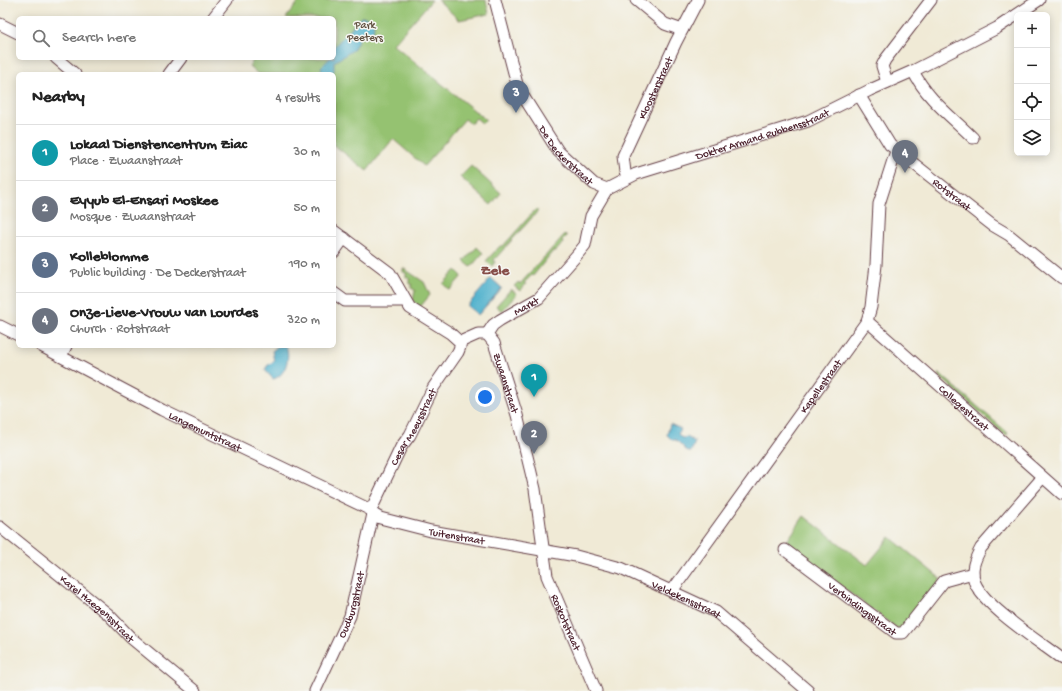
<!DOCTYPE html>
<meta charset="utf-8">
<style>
body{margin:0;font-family:"Gochi Hand",sans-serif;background:#f2f2f2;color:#222}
.controls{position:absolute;right:12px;top:12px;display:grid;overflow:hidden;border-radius:6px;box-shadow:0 2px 10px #0003}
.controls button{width:36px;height:36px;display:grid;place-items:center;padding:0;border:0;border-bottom:1px solid #e0e0e0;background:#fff;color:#222;font:20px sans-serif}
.you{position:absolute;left:485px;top:397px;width:14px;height:14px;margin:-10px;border:3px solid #fff;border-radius:50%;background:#1a73e8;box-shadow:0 0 0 6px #1a73e833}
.badge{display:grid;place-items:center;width:26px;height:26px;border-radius:50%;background:#2563eb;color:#fff;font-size:13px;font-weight:700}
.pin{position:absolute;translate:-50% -33px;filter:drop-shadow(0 1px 2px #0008)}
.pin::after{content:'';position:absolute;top:21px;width:14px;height:12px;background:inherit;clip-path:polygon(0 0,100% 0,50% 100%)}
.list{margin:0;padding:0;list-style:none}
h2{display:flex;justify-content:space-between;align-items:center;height:52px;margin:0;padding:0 16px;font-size:17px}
h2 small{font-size:13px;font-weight:400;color:#767676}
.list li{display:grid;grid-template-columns:26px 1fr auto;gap:12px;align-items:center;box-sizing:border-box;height:56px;padding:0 16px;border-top:1px solid #e0e0e0}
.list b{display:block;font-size:15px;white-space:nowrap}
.list p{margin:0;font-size:13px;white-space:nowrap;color:#767676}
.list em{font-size:13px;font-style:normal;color:#767676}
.icon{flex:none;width:22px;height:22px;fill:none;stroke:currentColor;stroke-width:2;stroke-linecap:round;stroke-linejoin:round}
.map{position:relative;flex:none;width:1062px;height:691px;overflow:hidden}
.search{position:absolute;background:#fff;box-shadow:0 2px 10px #0003;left:16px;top:16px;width:320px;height:44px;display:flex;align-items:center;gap:10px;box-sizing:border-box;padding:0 14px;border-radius:6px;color:#767676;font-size:15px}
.panel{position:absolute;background:#fff;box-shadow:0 2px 10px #0003;left:16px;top:72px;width:320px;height:276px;border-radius:6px}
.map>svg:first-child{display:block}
</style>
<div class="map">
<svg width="1062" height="691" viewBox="0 0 1062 691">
<rect width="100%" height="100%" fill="#f6f6f2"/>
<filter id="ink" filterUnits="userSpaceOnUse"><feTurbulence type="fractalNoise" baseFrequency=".025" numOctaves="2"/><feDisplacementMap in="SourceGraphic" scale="8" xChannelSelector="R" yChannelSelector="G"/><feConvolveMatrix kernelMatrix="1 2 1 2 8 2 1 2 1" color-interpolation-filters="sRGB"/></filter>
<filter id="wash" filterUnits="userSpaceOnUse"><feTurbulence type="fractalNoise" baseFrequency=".012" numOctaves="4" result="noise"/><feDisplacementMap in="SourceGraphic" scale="16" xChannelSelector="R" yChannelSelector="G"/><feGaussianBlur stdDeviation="0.9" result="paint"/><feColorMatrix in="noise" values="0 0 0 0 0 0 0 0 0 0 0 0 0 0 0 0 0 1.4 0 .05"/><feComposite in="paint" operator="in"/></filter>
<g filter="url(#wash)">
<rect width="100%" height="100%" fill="#f0ead6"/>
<g fill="#95c271" stroke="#70704e">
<polygon points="300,0 432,0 393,44 486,120 482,123 476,118 471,124 465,119 424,166 393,139 367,171 334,145 334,74 314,72 313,74 258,74 249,66 255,58 334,58 334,18 286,18"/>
<polygon points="438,0 486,0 489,14 459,20"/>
<polygon points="471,166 501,193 491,205 460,177"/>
<polygon points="536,209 538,211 494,260 495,262 492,266 486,261 500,246 503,246"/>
<polygon points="565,234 567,236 562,241 563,243 555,252 553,251 533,276 532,275 524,283 526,284 520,291 514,286 518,282 520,284"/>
<polygon points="477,247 483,253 471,267 464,261"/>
<polygon points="403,268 424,282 430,295 420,307 413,301 415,290 411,288 412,284 409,283 409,278 406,277 406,273 403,272"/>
<polygon points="456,270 462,276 450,290 443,284"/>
<polygon points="511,289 517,294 502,311 496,306"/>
<polygon points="939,373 1008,433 1006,436 938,375"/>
<polygon points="804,516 867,565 890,537 941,579 904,630 899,630 785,544"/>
</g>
<g fill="#4db0cc" stroke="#4c687c">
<path d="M361 17C371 16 376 22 373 31L366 36 361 35 353 50 334 62V71L332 74H323L321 67 330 58H334V47Z"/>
<polygon points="491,278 502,288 478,315 467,306"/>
<path d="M278 346H286C291 357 285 377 273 379L265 370 267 366 274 361 272 351Z"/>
<polygon points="670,424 681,429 678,434 682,438 687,437 695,442 691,452 688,452 676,440 672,440 667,435"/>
</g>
</g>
<g filter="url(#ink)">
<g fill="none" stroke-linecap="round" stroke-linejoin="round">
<defs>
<g id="street">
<path id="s1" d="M495 0 518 88 558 151 594 184 607 189"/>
<polyline points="636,0 665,24 682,30"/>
<polyline points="213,18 227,0"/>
<polyline points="0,24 18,33"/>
<polyline points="56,58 75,74"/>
<path d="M913 71C927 99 951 116 973 138"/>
<polyline points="169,74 181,58"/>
<polyline points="887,82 882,66 885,60 931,0"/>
<path id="s2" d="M859 95 890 145 992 225 1009 235 1062 278"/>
<path id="s3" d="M627 177 625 172 623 156 676 42 698 0"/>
<path id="s4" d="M607 189 636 174 808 121 870 90 913 71 997 28 1039 0"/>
<polyline points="334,231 390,273 410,308 450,333 460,342"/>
<polyline points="334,252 344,238"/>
<polyline points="334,293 345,301 405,301"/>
<path id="s5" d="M867 321 1062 494"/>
<polyline points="0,326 18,335"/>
<path id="s6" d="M487 334 494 343 517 415 535 489 547 576 596 691"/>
<path id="s7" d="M487 334 493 325 500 320 539 298 576 256 585 245 591 216 607 189"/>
<polyline points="460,342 478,334 487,334"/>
<path id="s8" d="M41 346 162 410 371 510"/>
<polyline points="61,356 66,346"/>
<path d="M1042 478 981 548C975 559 970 570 975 583 985 607 1040 642 1062 659"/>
<path id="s9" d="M373 514 380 518 431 531 576 556 621 568 716 612 808 691"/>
<path id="s10" d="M373 514 371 510 401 447 410 435 433 388 458 352 460 347V342"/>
<path id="s11" d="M0 527 108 614 131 638 195 691"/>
<path id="s12" d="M785 550 896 633H903L944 581 973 573"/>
<path id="s13" d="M672 591 867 321 871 307 876 265 879 204 896 151"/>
<path id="s14" d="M315 691 350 616 373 514"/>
</g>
</defs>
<use href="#street" stroke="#633d45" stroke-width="13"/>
<use href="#street" stroke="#fff" stroke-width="11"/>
</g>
</g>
<g text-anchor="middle" stroke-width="3" stroke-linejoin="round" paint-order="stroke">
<g font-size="11" fill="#605040" stroke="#f6f6f2">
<text x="365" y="28">Park<tspan x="365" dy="13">Peeters</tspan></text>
</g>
<g font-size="11" fill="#4a1f2b" stroke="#f6f6f2">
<text dy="4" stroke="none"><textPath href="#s3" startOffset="97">Kloosterstraat</textPath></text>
<text dy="4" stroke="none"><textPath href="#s4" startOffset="165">Dokter Armand Rubbensstraat</textPath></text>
<text dy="4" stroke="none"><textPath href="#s1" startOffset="174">De Deckerstraat</textPath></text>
<text dy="4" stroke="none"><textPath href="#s2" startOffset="138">Rotstraat</textPath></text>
<text dy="4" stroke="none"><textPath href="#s7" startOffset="49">Markt</textPath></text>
<text dy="4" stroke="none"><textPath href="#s6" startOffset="53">Zwaanstraat</textPath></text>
<text dy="4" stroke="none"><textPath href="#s13" startOffset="253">Kapellestraat</textPath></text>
<text dy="4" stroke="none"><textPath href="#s5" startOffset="130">Collegestraat</textPath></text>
<text dy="4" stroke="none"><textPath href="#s10" startOffset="98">Cesar Meeusstraat</textPath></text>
<text dy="4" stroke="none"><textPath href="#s8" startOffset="185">Langemuntstraat</textPath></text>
<text dy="4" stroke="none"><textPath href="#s9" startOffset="87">Tuitenstraat</textPath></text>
<text dy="4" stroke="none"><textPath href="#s9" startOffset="327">Veldekensstraat</textPath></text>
<text dy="4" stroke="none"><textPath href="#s14" startOffset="94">Oudburgstraat</textPath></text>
<text dy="4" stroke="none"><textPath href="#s12" startOffset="97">Verbindingsstraat</textPath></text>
<text dy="4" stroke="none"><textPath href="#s11" startOffset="127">Karel Haegensstraat</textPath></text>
<text dy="4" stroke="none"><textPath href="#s6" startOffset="301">Roskotstraat</textPath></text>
</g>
<g font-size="15" font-weight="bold" fill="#864d48" stroke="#f6f6f2">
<text x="495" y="274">Zele</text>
</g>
</g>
</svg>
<div class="controls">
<button>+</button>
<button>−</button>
<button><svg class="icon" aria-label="locate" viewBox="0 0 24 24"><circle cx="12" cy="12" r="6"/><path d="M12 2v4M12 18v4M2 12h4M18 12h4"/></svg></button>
<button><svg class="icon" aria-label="layers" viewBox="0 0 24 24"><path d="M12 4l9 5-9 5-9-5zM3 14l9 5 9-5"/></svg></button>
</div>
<div class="you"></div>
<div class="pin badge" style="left:534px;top:397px;background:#0f9aa8">1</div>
<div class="pin badge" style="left:534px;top:454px;background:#6b7280">2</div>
<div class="pin badge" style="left:516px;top:113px;background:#5c6f8a">3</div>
<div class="pin badge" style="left:905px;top:173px;background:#6b7280">4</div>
<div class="search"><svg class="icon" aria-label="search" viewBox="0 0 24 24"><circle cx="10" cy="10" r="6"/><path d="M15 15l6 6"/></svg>Search here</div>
<section class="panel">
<h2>Nearby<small>4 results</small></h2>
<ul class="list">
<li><span class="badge" style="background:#0f9aa8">1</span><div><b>Lokaal Dienstencentrum Ziac</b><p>Place · Zwaanstraat</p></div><em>30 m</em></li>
<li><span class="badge" style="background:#6b7280">2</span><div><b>Eyyub El-Ensari Moskee</b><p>Mosque · Zwaanstraat</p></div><em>50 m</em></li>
<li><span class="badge" style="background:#5c6f8a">3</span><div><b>Kolleblomme</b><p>Public building · De Deckerstraat</p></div><em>190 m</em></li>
<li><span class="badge" style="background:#6b7280">4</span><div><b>Onze-Lieve-Vrouw van Lourdes</b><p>Church · Rotstraat</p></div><em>320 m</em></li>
</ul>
</section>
</div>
